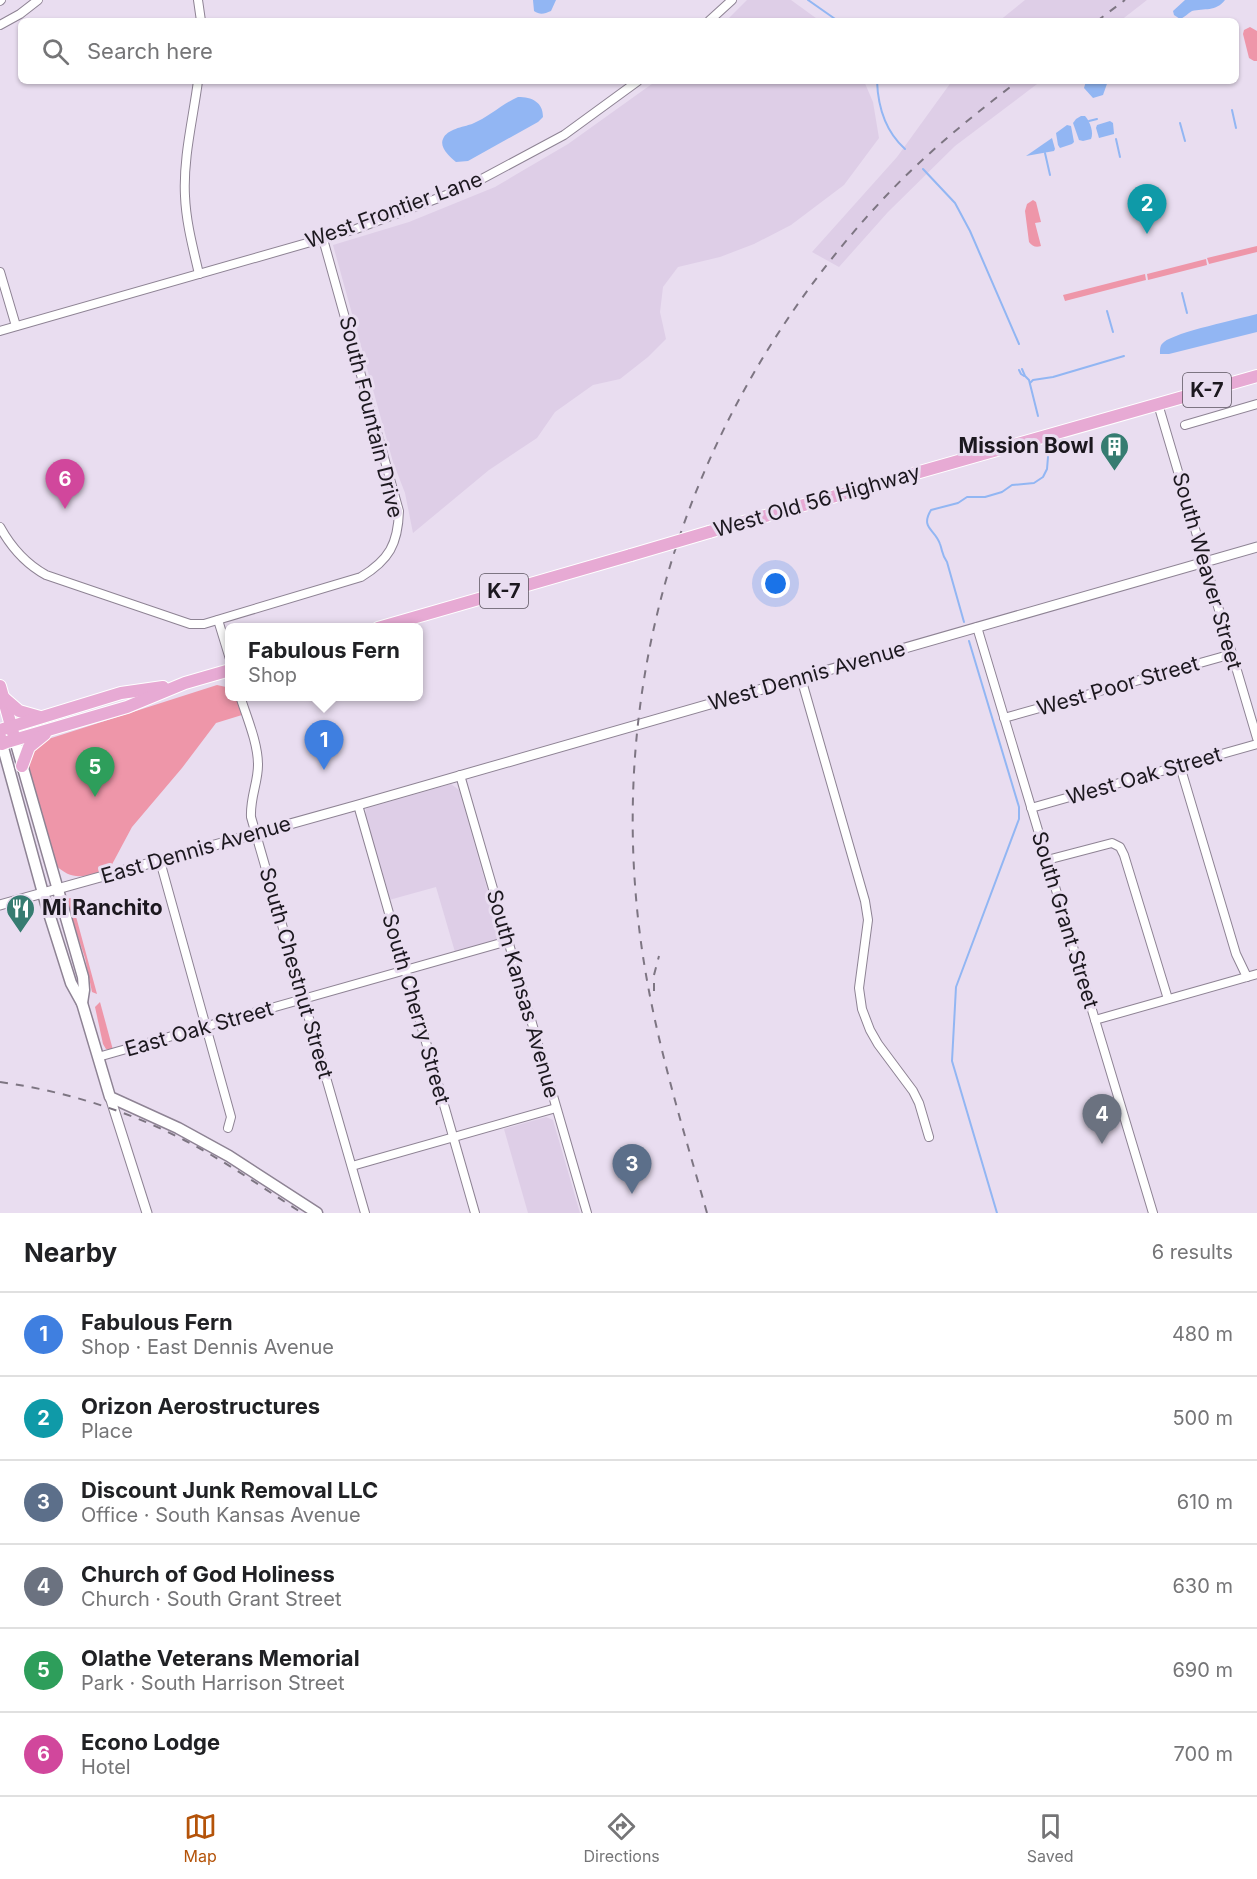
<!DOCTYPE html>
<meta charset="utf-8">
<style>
body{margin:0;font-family:Inter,sans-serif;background:#f6f6f6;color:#202124}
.you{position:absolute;left:776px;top:584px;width:21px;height:21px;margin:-15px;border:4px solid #fff;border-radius:50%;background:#1a73e8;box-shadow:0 0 0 9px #1a73e833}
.badge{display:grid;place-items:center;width:39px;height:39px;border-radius:50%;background:#b45309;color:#fff;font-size:20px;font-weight:700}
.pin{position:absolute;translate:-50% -50px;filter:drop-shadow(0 2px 3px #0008)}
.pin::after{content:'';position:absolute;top:32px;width:21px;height:18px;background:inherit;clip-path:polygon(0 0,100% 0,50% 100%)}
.popup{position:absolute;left:225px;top:623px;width:198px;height:78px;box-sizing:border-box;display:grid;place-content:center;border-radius:9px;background:#fff;filter:drop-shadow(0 2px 4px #0005);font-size:20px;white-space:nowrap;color:#757577}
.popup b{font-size:22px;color:#202124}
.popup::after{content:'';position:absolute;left:50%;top:100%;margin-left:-12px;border:12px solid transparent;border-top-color:#fff}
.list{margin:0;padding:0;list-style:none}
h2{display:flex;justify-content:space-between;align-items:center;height:78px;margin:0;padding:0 24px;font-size:26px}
h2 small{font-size:20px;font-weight:400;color:#757577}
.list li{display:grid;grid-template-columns:39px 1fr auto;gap:18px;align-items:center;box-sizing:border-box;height:84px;padding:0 24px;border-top:2px solid #e0e0e0}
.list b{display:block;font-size:22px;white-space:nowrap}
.list p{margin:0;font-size:20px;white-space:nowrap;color:#757577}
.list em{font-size:20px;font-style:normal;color:#757577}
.icon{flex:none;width:33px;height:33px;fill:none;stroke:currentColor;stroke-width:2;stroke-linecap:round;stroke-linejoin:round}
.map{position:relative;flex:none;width:1257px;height:1213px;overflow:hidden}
.search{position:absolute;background:#fff;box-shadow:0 2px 4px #0004;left:18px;right:18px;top:18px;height:66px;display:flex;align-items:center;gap:15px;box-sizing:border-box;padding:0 21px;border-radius:9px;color:#757577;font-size:22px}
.sheet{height:582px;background:#fff}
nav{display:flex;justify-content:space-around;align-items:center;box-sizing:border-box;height:84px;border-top:2px solid #e0e0e0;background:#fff;font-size:16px;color:#757577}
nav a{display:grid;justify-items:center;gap:3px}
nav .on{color:#b45309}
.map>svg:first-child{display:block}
</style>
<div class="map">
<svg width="1257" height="1213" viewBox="0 0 1257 1213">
<rect width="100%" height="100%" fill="#e9ddf0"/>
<g fill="#decee7">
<polygon points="747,0 791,0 820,21 726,21"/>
<polygon points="1025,0 1147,0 1120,21 999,21"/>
<polygon points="656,81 864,81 873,102 879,138 844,185 791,225 754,244 720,257 678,267 663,287 660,312 666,339 648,357 620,379 593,385 555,412 537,438 489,470 413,533 405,493 393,462 333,245 409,222 495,187 568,144"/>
<polygon points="952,81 1041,81 955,146 888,212 839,267 812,252 897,157"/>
<polygon points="451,784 459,790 501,937 498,940 455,952 436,887 389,900 365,816 366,809 368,808"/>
<polygon points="546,1117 553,1120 580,1213 528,1213 504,1129"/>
</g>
<g fill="#ee96a9">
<polygon points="1250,27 1257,31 1257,61 1254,61 1249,58 1243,34 1244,30"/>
<path d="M1033 200 1036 202 1041 222 1035 223 1041 246C1036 248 1032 246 1029 242L1025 211 1027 204Z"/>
<polygon points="1257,246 1257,252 1209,264 1207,258"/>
<polygon points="1206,259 1207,265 1148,280 1147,274"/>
<polygon points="1145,274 1146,280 1065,301 1063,295"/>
<path d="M217 685 226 687 229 689 230 696 236 697 242 715 216 723 182 768 132 827 109 870C83 876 74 883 53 863L24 766 39 742Z"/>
<polygon points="71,898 97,994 92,992 85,958 66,901 66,899"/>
<polygon points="100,1002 113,1050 106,1049 103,1044 95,1007"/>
</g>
<g fill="#92b6f3">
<path d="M533 0H556L551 11C544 14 540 15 534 11Z"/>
<path d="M1185 0H1225C1216 12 1204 8 1192 11 1188 13 1184 18 1180 19L1174 15 1173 11Z"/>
<polygon points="1086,81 1108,81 1103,95 1093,98 1084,88"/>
<path d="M518 97C532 97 543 102 543 117L538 122 468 161 456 162C450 157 439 147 443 139 447 129 463 127 472 124 489 117 502 104 518 97Z"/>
<path d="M1081 116H1085C1090 121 1094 133 1091 139L1083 141 1079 140 1073 123 1076 119Z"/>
<polygon points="1110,121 1113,123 1114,134 1099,138 1096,128 1097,125"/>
<polygon points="1067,125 1071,126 1074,142 1072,144 1060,148 1058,145 1056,133"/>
<polygon points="1052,138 1055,149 1054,151 1026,156"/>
<path d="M1257 314V332L1169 354H1160C1160 348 1160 345 1164 342 1176 332 1239 319 1257 314Z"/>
</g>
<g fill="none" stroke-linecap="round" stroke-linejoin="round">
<g stroke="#92b6f3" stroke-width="2">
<polyline points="808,0 838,21"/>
<path d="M877 81C878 108 885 131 905 149"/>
<polyline points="1232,110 1236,128"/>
<polyline points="1089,121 1097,119"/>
<polyline points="1180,123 1185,141"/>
<polyline points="1116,139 1120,157"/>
<polyline points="1045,153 1050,175"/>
<polyline points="923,169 955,203 970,231 1019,344"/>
<polyline points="1182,293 1187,313"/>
<polyline points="1107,311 1113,332"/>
<polyline points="1022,369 1025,376 1029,380 1038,416"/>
<polyline points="1019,370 1021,374 1024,376"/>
<polyline points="1030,383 1033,380 1053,377 1124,356"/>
<path d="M964 622 947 562C941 553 943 552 940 544 935 529 920 528 931 510L958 503 967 497H985L1002 492 1012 485 1034 483 1043 477 1047 469 1048 457"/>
<polyline points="969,641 1019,807 1019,819 956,987 952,1061 997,1213"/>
</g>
<defs>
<g id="minor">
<polyline points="198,0 201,21"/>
<polyline points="0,1 1,0"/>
<polyline points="709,21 732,0"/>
<polyline points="0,25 20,14 38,0"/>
<path d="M198 81C193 119 183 158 185 196 186 222 193 248 199 274"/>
<polyline points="0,272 16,326"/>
<polyline points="0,331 356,229 465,188 564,135 638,81"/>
<polyline points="1158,404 1257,738"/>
<polyline points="1185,425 1257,404"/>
<path d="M0 527C11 547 26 564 46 575L190 624H204L361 577C389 560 398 544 399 511L323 239"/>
<polyline points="218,620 230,659"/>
<polyline points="977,627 1153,1213"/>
<polyline points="801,678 865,901 868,920 859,988 862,1009 870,1030 878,1044 913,1091 919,1103 929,1137"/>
<path d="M240 696C247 718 258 743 258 765 258 783 250 797 251 817L365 1213"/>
<polyline points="1004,718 1232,654"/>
<polyline points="1180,766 1236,954 1247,977"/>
<polyline points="460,775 587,1213"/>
<polyline points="358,805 475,1213"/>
<polyline points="1031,808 1257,744"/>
<polyline points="1047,860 1112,843 1120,847 1124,855 1168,999"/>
<polyline points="160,861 231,1117 228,1128"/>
<polyline points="1095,1020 1257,974"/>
<polyline points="98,1057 508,941"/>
<polyline points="352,1166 556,1108"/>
</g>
<g id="tertiary">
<polyline points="0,905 358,805 1257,547"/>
<polyline points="110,1097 147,1213"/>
</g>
<g id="secondary">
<polyline points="15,740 83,977 84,990 82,1003"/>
<polyline points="2,744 46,904 71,983 82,1003 110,1097 178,1128 229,1156 317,1213"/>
</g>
<g id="trunk">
<polyline points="709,532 1257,376"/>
<polyline points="378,628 631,555"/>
<polyline points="0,686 13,733"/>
<polyline points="4,698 19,711 40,717"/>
<polyline points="0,730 121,693 163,687"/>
<polyline points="0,737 2,744 7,742 127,707 185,683 230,670"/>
<polyline points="22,766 29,747 45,734"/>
</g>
</defs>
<use href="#minor" stroke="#8e8394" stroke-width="10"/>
<use href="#tertiary" stroke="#8e8394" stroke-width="11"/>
<use href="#secondary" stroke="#8e8394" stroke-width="13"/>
<use href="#trunk" stroke="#fff" stroke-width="14"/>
<use href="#minor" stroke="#fff" stroke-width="8"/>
<use href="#tertiary" stroke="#fff" stroke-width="9"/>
<use href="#secondary" stroke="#fff" stroke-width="10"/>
<use href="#trunk" stroke="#e7aad4" stroke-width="12"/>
<g stroke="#7d7582" stroke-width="2" stroke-dasharray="8 8" stroke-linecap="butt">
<polyline points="1097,21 1125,0"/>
<polyline points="654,991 654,975 659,956"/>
<path d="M0 1082C64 1091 126 1110 184 1140 225 1161 263 1188 302 1213"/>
<path d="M707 1213C681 1121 652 1030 640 935 605 661 697 398 884 198 924 155 971 117 1018 81"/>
</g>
<defs>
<polyline id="trunk-bridge" points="631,555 709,532"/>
</defs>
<use href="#trunk-bridge" stroke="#fff" stroke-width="14" stroke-linecap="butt"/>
<use href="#trunk-bridge" stroke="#e7aad4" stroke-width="12"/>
</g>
<defs>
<symbol id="building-pin" viewBox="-11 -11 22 30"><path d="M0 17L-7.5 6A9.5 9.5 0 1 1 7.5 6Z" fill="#367c71" stroke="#e9ddf0"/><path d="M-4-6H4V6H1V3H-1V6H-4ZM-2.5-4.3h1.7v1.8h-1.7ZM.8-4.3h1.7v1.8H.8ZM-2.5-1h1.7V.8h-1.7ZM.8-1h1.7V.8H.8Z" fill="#fff"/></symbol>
<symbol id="restaurant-pin" viewBox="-11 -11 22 30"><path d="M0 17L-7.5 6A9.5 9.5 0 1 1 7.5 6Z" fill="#367c71" stroke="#e9ddf0"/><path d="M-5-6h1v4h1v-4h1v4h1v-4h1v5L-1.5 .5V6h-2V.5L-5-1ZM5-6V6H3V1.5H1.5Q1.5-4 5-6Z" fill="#fff"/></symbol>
</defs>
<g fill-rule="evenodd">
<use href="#building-pin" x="1098" y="430" width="33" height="45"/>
<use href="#restaurant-pin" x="4" y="892" width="33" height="45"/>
</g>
<g text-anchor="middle" stroke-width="6" stroke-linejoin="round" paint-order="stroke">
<g fill="#e9ddf0" stroke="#5a535e" stroke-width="1.5">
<rect x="1183" y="373" width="48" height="34" rx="4.5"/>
<rect x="480" y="574" width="48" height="34" rx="4.5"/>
</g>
<g font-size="20" font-weight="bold" fill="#1c181f">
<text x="1207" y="397">K-7</text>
<text x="504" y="598">K-7</text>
</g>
<g font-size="21" fill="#1c181f" stroke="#e9ddf0">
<text transform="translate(394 210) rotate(-20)" y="7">West Frontier Lane</text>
<text transform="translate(371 417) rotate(76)" y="7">South Fountain Drive</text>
<text transform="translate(817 501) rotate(-16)" y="7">West Old 56 Highway</text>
<text transform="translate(1207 571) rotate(74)" y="7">South Weaver Street</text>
<text transform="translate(807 676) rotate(-16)" y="7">West Dennis Avenue</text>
<text transform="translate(1118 686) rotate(-16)" y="7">West Poor Street</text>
<text transform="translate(1144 776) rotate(-16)" y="7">West Oak Street</text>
<text transform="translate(196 850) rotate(-16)" y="7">East Dennis Avenue</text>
<text transform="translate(1065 920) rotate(73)" y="7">South Grant Street</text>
<text transform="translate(296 973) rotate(74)" y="7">South Chestnut Street</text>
<text transform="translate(523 994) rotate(74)" y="7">South Kansas Avenue</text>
<text transform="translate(416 1009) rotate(74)" y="7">South Cherry Street</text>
<text transform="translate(199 1029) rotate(-16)" y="7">East Oak Street</text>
</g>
<g font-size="21" font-weight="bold" fill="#1c181f" stroke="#e9ddf0" text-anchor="end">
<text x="1094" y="453">Mission Bowl</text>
<text x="42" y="915" text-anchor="start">Mi Ranchito</text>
</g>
</g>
</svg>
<div class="you"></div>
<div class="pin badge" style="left:324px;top:770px;background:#3f7fe0">1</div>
<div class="popup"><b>Fabulous Fern</b>Shop</div>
<div class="pin badge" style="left:1147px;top:234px;background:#0f9aa8">2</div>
<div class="pin badge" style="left:632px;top:1194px;background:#5c6f8a">3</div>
<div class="pin badge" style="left:1102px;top:1144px;background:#6b7280">4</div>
<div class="pin badge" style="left:95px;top:797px;background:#2e9e5b">5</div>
<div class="pin badge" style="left:65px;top:509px;background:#d1479c">6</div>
<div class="search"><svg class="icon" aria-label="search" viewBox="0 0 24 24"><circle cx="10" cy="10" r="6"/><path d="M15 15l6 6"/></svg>Search here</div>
</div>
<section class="sheet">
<h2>Nearby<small>6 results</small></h2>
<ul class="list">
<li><span class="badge" style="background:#3f7fe0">1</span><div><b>Fabulous Fern</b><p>Shop · East Dennis Avenue</p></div><em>480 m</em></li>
<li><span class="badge" style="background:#0f9aa8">2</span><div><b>Orizon Aerostructures</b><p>Place</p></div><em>500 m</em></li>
<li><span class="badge" style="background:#5c6f8a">3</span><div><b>Discount Junk Removal LLC</b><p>Office · South Kansas Avenue</p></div><em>610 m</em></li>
<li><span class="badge" style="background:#6b7280">4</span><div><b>Church of God Holiness</b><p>Church · South Grant Street</p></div><em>630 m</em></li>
<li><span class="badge" style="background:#2e9e5b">5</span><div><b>Olathe Veterans Memorial</b><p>Park · South Harrison Street</p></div><em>690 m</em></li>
<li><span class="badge" style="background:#d1479c">6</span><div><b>Econo Lodge</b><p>Hotel</p></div><em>700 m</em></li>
</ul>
</section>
<nav>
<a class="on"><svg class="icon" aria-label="map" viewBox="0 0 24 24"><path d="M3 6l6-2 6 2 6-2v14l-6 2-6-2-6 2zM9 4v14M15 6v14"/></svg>Map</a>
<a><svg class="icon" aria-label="directions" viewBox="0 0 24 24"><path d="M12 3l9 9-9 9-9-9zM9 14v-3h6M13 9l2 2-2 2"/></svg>Directions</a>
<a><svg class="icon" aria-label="saved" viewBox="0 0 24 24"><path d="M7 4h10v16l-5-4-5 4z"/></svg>Saved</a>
</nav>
